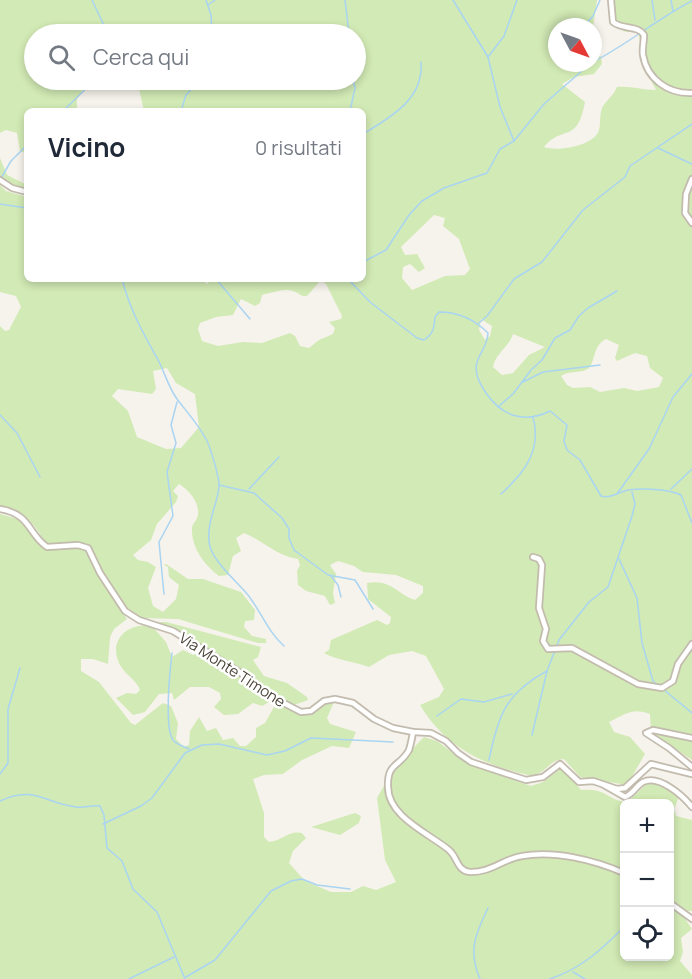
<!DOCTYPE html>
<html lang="it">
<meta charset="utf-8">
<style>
body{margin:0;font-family:Manrope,sans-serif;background:#f2f2f3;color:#1f2937}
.controls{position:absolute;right:18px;bottom:18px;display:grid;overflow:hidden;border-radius:9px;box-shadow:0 3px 9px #0003}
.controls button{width:54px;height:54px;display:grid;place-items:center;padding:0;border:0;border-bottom:2px solid #e0e1e3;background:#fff;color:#1f2937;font:30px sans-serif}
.compass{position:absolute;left:548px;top:18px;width:54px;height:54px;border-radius:50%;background:#fff;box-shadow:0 3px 9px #0003;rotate:131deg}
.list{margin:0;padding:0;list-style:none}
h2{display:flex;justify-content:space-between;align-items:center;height:78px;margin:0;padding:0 24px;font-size:26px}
h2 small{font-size:20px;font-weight:400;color:#747a83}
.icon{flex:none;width:33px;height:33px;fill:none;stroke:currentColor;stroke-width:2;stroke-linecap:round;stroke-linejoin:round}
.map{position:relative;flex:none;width:692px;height:979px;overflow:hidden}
.search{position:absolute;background:#fff;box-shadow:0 3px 9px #0003;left:24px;top:24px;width:342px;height:66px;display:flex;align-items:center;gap:15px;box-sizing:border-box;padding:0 21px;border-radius:33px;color:#747a83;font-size:22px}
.panel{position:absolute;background:#fff;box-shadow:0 3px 9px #0003;left:24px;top:108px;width:342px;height:174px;border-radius:9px}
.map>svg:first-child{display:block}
</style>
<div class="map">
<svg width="692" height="979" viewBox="0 0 692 979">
<rect width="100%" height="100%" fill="#f6f3ec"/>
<g fill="#d2eab5" fill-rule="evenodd">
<path d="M0 0H597L593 27H557V63H593V47L601 57 602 64 594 74 574 77 562 84 585 102C577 145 563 124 544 147 557 152 595 146 599 130 601 123 599 113 603 106 608 99 613 96 617 87 631 86 642 90 656 90L645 69 638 31 626 32 613 26 610 0H692V760L651 732 650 714C633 707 625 714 609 722L614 732 630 737 645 754 627 785 580 777 564 759C550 759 545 774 532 776 484 765 446 748 420 705L439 697 444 689 426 656 412 651 389 655 369 667C353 661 339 661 324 653L329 650 331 640 377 620 387 625 390 623 391 617 368 599 367 583C393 579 397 595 415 600L423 593V586L396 575 363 572 354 566 338 561 330 565 336 574 333 593 335 603 330 605 325 596 306 591 298 585 297 571 300 565 298 559C278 557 262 540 244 533L236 538 241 551 233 556 228 575 219 576C204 565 191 547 192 528 193 522 197 521 198 515 200 503 189 490 179 484L173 491 178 496 176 502 157 524 151 540 133 555 138 560 148 562 156 567 148 588 153 606 163 612 176 599 179 585 169 577 168 567 164 565 166 564 188 579H203L241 592 255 610 254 620 245 621 244 627 252 636 266 639V643H258L178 619 140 618 125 606 117 604 127 619 114 629 110 637 108 664 93 659H81V671L99 682 131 723 135 725 163 703 171 706 178 723 176 739 184 747 189 745 190 731 199 717 207 731 216 728 223 740 233 738 240 746H246L256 737V728L265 723 275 705 271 701 262 706 253 703 238 714 224 715 214 707 221 699 220 693 209 687H190L174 700 172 693 159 694 145 712 133 715 116 698 127 693 136 694 140 690C136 679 126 676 120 665 107 640 128 622 152 626L156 622H166L261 647 258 657 253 660 264 676 287 683 307 697 308 700 294 705 306 710 322 699 331 696 334 702 327 718 330 724 356 732 349 748 332 746 302 760 283 774 264 775 253 779 264 813V837L269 842C282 841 289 830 302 833L306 838 293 851 289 863 305 881 331 892H351L363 886 376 890 396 882 385 860 377 798 394 768 424 737 437 741 468 764 531 786 543 782 562 768 581 790C609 788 605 800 627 802L649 782 658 784 679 797 674 809 676 816 692 820V911H688L684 917 692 929 681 938 683 952 680 961 692 975V979H0V514L18 519 37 539H43C35 524 18 505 0 507V326L5 331 9 330 21 307 16 296 0 292V185L6 191 27 197V279H201L207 284 212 279H363V111H144L137 80H356V34H34V80H89L77 99V111H27L25 153 20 151 17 133 6 130 0 133ZM434 215 445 218 443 226 459 239 470 269 465 275 445 276 412 290 402 278 403 267 410 264 419 272 425 268 417 254 405 255 401 247ZM321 280 326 284 342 316 341 319 329 322 335 328 333 334 319 340 309 348 300 346 295 336 290 333 262 343 243 342 218 346 202 341 198 329 200 323 216 317 233 315 241 299 255 306 260 303 262 295C271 293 284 288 293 291 300 293 300 297 307 296ZM481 319 492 326 490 336 485 340 479 330ZM513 334 545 347 529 355 513 373 502 375 493 367C495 354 509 347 513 334ZM606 339 619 345 615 358 617 361 635 353 647 356 650 368 663 378 659 387 637 391 624 388 600 392 590 387 573 388 567 385 561 376C569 370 582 374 589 368 595 362 593 345 606 339ZM167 368 176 383 195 394 199 427 181 448 166 449 137 437 128 411 112 396 118 389 152 394 156 389 153 371ZM152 626 175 635 199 651 193 655 183 650 172 657 166 642ZM624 804H670V956H624Z"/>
<polygon points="0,158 7,175 27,185 27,189 16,187 0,176"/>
<polygon points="355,813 361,816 359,823 340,835 311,827"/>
</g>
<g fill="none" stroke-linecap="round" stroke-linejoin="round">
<g stroke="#a9d4f2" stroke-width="1.5">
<polyline points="92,0 108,34"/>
<polyline points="206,0 211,15 212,34"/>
<polyline points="345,0 349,34"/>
<polyline points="453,0 488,57 500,107 514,141"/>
<polyline points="652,0 655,20"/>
<polyline points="671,0 673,11"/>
<polyline points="208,5 215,0"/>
<polyline points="583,27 593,16 600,0"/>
<polyline points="488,57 504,36 517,0"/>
<path d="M593 62C628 44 657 19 692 1"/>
<polyline points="576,71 577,63"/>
<polyline points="63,111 95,80"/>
<polyline points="181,111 186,95 200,80"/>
<polyline points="350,111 355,88 353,80"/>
<path d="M363 134C391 117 424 99 421 62"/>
<polyline points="658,148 692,164"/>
<polyline points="0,180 11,161 27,145"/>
<polyline points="0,204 27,208"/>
<polyline points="363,262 386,250 409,215 422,201 444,188 487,173 500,149 514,141 544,104 591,63"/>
<path d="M122 279C130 310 142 331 157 358 164 370 168 387 177 399 186 411 198 424 206 439 210 446 220 479 219 487 217 505 207 522 209 541 210 560 237 581 248 595 262 613 268 632 284 646"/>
<polyline points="216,279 250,319"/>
<path d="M348 279 370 302 417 338 424 340C434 333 434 328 435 317L439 312C459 312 474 319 488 333 487 349 477 355 476 367 476 378 481 385 486 393 502 416 524 424 550 411L567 425 564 441 567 450 580 460 601 496C611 499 618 492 628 490 643 488 668 489 681 495L692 523"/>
<polyline points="479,323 487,316 514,279 542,262 583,210 625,177 630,166 692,124"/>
<polyline points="523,382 543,372 600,365"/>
<polyline points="498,407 513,394 531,370 542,360 555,338 570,330 579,316 588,308 617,291"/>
<polyline points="0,415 17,433 40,477"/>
<polyline points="219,485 254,493 282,518 289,529 289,538 294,550 328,575 355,580 373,609"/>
<polyline points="249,489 279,457"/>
<polyline points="671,489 692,469"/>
<path d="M501 494C524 473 542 451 533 417"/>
<polyline points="617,494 649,449 673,397 692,374"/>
<polyline points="619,559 637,598 642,643 653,681 659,686"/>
<polyline points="331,576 338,585 341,597"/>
<polyline points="164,594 159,542 173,516 167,472 176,443 171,425 177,402"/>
<path d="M172 653C170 670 164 727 173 740 177 745 183 746 189 749"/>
<polyline points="663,689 692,713"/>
<polyline points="437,716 461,699 484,702 512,694"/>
<polyline points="532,735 547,671 559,640 589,602 608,587 632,516 635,504 632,492"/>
<path d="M489 760C498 715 506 693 547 671"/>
<polyline points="0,774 8,763 8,709 20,668"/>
<path d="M0 801C35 785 44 803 76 807 84 808 92 805 100 806L104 815 107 848 122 861 133 889 157 912 185 979"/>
<polyline points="103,824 141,806 152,798 185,753 202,745 219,744 267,755 285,751 311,738 393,742"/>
<polyline points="573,972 585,979"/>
<polyline points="186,977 215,960 271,891 291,881 302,879 317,885 350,889"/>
<polyline points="129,979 174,957"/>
<path d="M480 979C468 951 475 935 488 908"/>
<path d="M550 979C582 968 601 950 624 927"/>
</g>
<defs>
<g id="street">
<path d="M611 0 613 22C623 30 638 25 644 35 644 42 642 48 643 55 647 79 668 94 692 93"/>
<polyline points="692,179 686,194 685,213 692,223"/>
<polyline points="0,180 12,188 27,192"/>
<path d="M0 509C31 514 28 534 47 547L78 545 88 548 100 573 125 611 139 620 173 631 241 673 255 688 301 712 311 711 324 701 335 699 353 703 374 719 393 728 413 732C412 738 411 744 409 750 400 767 387 762 388 787 388 817 430 834 449 850 458 858 457 871 470 872 490 873 503 859 522 856 554 850 594 860 624 873"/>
<polyline points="533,557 539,559 542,565 539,608 546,629 543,641 548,649 572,648 638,684 662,688 673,681 678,664 692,644"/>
<polyline points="413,732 431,733 446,741 458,753 471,762 526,780 543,777 560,764 579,782 593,781 617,789 625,788 651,764 692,774"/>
<polyline points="692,738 653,730 646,733 669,748 692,767"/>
<path d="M604 785 625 797C633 794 636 786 643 782 659 774 683 796 692 807"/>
<polyline points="670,903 692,919"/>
</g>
</defs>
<use href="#street" stroke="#c2bbae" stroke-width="8"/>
<use href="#street" stroke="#fff" stroke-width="4.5"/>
</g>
<g text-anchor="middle" stroke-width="5" stroke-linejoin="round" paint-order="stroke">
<g font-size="15" fill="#4b4439" stroke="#fff">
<text transform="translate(232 670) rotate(33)" y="5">Via Monte Timone</text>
</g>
</g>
</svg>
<div class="controls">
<button>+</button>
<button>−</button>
<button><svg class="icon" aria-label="locate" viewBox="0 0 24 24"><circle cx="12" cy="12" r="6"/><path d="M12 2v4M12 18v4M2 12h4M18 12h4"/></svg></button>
</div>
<svg class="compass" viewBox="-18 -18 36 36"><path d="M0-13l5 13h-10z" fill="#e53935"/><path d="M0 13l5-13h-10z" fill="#747a83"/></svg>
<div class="search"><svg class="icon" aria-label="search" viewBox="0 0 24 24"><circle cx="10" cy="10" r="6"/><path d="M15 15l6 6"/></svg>Cerca qui</div>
<section class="panel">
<h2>Vicino<small>0 risultati</small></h2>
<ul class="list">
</ul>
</section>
</div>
